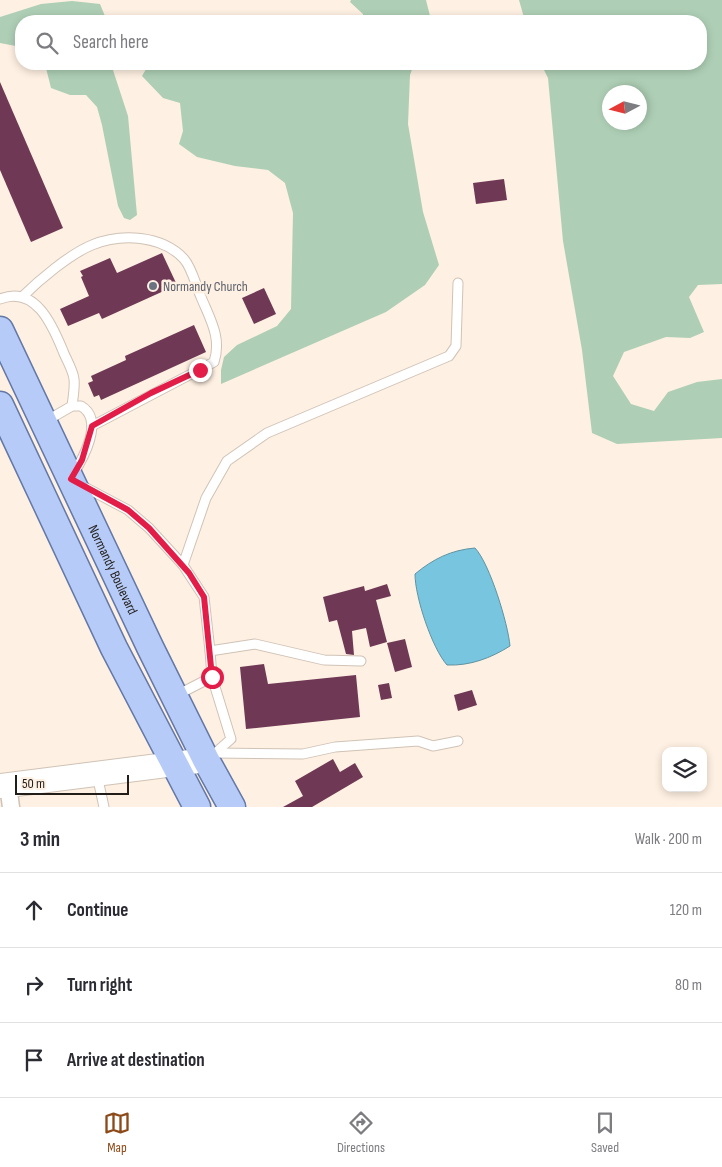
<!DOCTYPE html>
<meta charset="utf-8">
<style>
body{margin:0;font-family:"Sofia Sans Condensed",sans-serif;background:#f7f7f7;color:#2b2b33}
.controls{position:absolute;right:15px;bottom:15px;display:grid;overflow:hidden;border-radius:10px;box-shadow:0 2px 8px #0003}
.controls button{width:45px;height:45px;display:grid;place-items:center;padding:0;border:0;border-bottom:1px solid #e1e1e2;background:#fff;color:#2b2b33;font:25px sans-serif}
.compass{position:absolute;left:602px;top:85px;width:45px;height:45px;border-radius:50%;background:#fff;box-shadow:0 2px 8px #0003;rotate:263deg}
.scale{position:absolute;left:15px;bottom:12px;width:114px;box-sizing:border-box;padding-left:5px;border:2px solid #221d18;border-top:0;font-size:14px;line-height:18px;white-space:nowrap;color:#221d18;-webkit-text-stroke:4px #fef0e2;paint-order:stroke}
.stop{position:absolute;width:15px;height:15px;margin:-11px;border:4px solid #e11d48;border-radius:50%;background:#fff}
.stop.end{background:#e11d48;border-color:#fff;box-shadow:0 1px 5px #0008}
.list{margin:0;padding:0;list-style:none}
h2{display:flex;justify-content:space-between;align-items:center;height:65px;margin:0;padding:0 20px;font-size:21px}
h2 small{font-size:16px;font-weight:400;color:#7c7c81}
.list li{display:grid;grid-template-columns:32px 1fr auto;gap:15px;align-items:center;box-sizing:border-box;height:75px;padding:0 20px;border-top:1px solid #e1e1e2}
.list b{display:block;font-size:19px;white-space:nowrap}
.list em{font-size:16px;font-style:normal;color:#7c7c81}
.icon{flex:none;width:28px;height:28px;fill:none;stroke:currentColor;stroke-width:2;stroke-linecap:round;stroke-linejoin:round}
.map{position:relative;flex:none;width:722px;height:807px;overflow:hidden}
.search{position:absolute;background:#fff;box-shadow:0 2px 8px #0003;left:15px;right:15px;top:15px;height:55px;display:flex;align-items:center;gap:12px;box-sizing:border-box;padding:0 18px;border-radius:20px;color:#7c7c81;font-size:19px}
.sheet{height:290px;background:#fff}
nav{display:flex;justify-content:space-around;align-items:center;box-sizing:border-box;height:70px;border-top:1px solid #e1e1e2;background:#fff;font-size:14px;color:#7c7c81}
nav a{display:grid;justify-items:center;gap:2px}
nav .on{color:#8c4a19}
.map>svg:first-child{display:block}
</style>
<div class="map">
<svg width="722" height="807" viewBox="0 0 722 807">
<rect width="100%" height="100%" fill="#fef0e2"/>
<g fill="#aecfb5" fill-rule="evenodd">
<polygon points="351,0 426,0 430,16 434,21 363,21 363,14 350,2"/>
<path d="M519 0H722V284L698 285 689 297 704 332 690 338 666 337 624 352 613 376 631 404 654 411 668 392 697 382 722 379V438L617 444 592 433 582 350 563 241 548 78 541 64H701V21H525ZM610 92H640V122H610Z"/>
<polygon points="72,1 100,4 107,21 21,21 21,47 0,43 0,17 41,4"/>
<polygon points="45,64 111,64 128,116 137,215 130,220 124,218 118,206 102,125 97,107 86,95 70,95 51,88"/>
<polygon points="149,64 414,64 410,75 408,124 423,212 439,265 425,285 386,312 221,384 221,370 224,357 237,345 277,326 291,309 293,213 285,183 268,170 235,166 197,157 179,144 183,131 180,103 163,98 142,76"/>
</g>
<path fill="#78c5df" stroke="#5e93a3" d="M475 548C490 564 508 624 510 646 491 658 470 666 447 665 432 648 415 597 415 574 433 559 451 550 475 548Z"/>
<g fill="#6f3956">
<polygon points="0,82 63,228 31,242 0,170"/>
<polygon points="504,179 507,200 476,204 473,183"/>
<polygon points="162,253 177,285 102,319 99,313 68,326 60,309 89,296 81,277 83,276 80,271 110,258 117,273"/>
<polygon points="264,288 276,314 254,324 242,298"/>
<polygon points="194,325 206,352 101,400 99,395 94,397 88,383 93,381 91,376 126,360 125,356"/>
<polygon points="387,584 391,596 376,600 387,642 370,647 366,628 352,631 354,655 346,654 337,620 329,622 323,597 364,586 365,591"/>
<polygon points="405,639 412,667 395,672 387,643"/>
<polygon points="264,664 268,684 356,675 360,717 246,729 240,667"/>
<polygon points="389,683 392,698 381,700 378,685"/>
<polygon points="472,690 477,705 458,711 454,695"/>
<polygon points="333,759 340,772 355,763 363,777 312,807 283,807 303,796 295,781"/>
</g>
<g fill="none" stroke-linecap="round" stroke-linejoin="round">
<defs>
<g id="lane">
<path d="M22 297C39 280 70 254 92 245 121 233 162 235 184 259 192 268 196 286 201 297 210 319 222 338 214 362L92 426"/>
<path d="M0 299C35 285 52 324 63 351 66 359 73 370 74 379 75 388 73 397 72 406"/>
<path d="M46 421 72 406H81C105 420 83 459 72 476"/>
<polyline points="79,484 128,510 149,528 183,565 204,597 210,651"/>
<polyline points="183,565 206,498 227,461 267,433 449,356 456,346 458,283"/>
<polyline points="212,677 231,739 214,754"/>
<polyline points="177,695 212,677 210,651 255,644 324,660 361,661"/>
<polyline points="215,753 303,754 335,747 418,741 433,746 458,741"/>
<polyline points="97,775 104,807"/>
</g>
<polyline id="street" points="8,785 11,807"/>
<polyline id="secondary" points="0,786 206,760"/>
<g id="primary">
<path id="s1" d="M0 330 150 647 206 760 232 807"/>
<polyline points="0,405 114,648 197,807"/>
</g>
</defs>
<use href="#lane" stroke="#d0c3b6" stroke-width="11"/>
<use href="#street" stroke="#d0c3b6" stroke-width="19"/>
<use href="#secondary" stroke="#d0c3b6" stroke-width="26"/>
<use href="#primary" stroke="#6378a6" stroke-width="29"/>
<use href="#lane" stroke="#fff" stroke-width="9"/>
<use href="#street" stroke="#fff" stroke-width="16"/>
<use href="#secondary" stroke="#fff" stroke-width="24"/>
<use href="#primary" stroke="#b6cbf8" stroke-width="26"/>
</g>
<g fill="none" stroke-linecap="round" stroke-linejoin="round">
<polyline stroke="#e11d48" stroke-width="6" points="200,370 151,393 92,426 82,460 71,479 128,510 149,528 189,573 204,597 212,677"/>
</g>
<circle fill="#6b7280" stroke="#fef0e2" stroke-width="2" cx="153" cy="286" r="5"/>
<g text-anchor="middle" stroke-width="5" stroke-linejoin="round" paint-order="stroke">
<g font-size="14" fill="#5b616d" stroke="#fef0e2" text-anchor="start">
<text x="163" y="291">Normandy Church</text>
</g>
<g font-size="14" fill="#221d18" stroke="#fef0e2">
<text dy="5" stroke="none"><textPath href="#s1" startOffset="265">Normandy Boulevard</textPath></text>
</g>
</g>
</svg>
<div class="controls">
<button><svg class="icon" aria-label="layers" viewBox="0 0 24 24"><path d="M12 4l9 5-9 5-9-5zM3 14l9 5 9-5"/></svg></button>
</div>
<svg class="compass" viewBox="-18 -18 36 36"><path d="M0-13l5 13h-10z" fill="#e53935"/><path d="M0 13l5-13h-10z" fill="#7c7c81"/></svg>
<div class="scale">50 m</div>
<div class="stop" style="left:212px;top:677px"></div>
<div class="stop end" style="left:200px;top:370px"></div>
<div class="search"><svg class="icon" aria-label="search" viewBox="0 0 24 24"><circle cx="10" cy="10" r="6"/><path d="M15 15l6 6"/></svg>Search here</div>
</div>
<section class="sheet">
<h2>3 min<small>Walk · 200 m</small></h2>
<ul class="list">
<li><svg class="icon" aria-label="ahead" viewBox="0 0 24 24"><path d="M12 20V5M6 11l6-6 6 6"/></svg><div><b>Continue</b></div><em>120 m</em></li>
<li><svg class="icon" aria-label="right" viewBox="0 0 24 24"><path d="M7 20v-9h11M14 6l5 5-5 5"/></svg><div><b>Turn right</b></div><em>80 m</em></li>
<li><svg class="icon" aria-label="arrive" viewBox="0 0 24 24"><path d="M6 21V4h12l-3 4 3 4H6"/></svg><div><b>Arrive at destination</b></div></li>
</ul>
</section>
<nav>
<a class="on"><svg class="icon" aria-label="map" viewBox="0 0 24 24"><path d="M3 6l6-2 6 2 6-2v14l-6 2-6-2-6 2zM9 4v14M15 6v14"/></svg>Map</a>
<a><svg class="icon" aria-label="directions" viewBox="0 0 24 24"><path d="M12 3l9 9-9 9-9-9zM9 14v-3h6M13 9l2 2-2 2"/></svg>Directions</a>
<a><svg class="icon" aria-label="saved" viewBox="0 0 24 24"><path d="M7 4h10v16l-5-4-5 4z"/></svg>Saved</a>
</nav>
